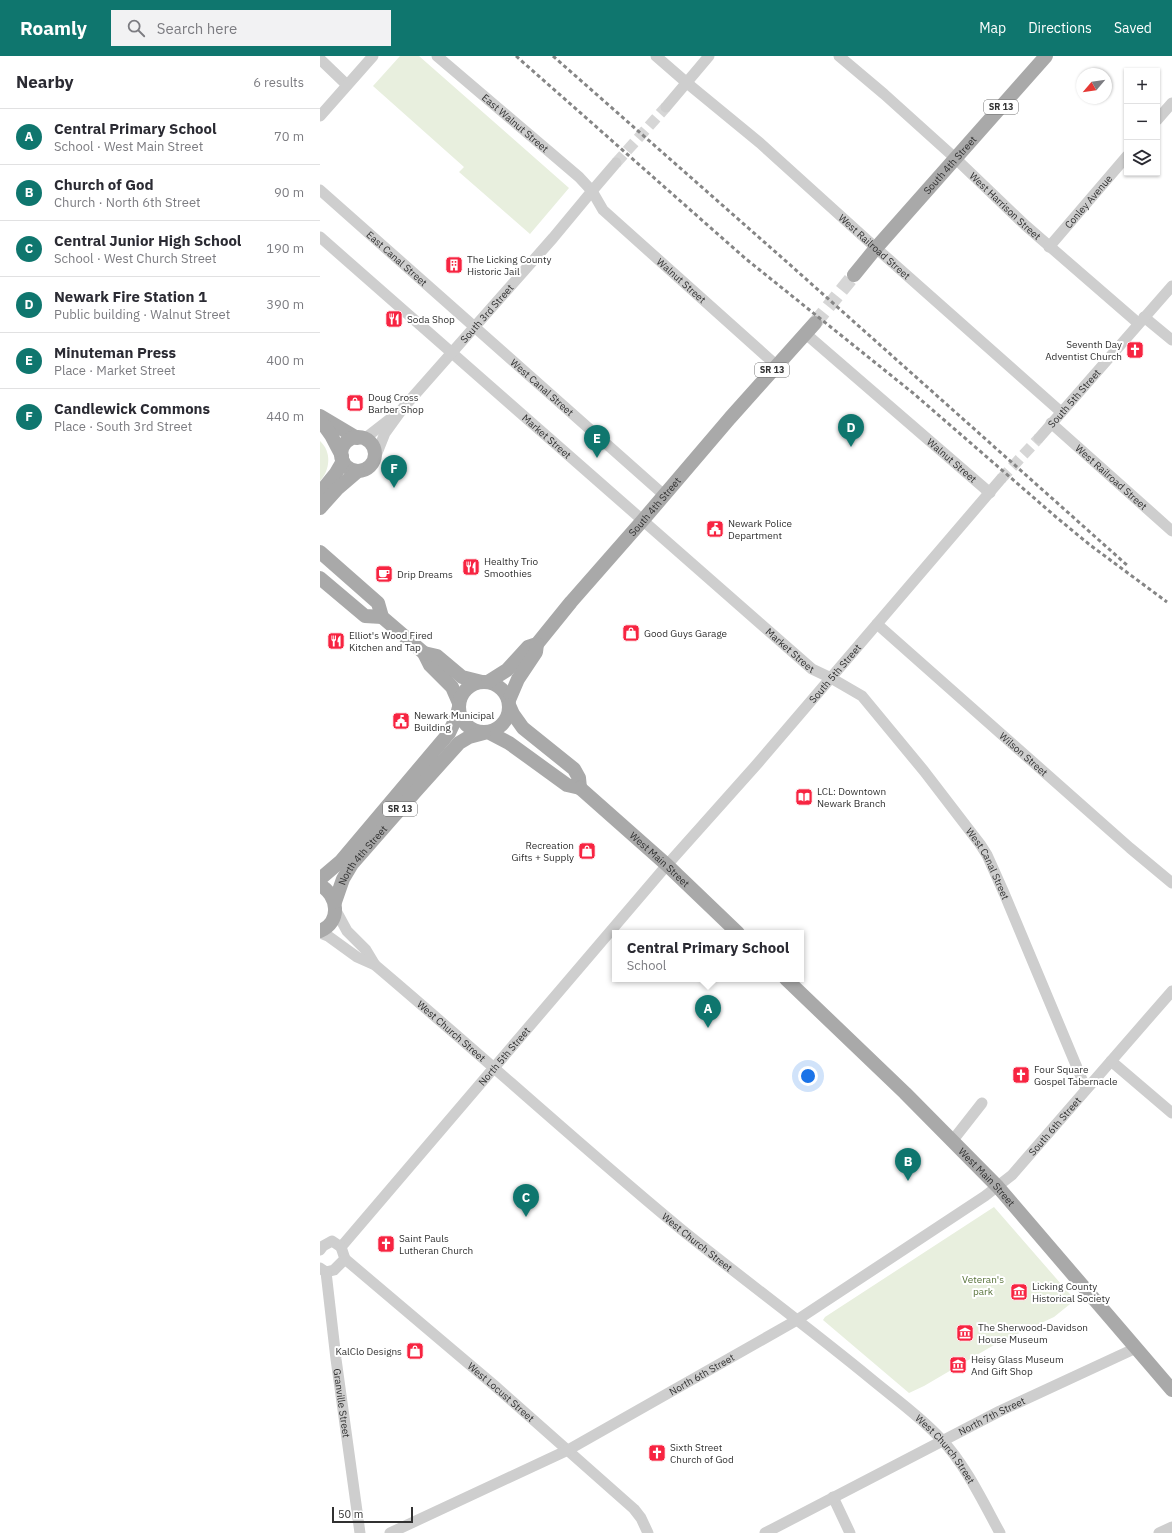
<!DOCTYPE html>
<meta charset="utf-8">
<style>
body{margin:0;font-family:"IBM Plex Sans",sans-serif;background:#f2f2f3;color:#2b2b33}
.controls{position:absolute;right:12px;top:12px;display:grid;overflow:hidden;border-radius:0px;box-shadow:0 1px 3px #0004}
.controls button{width:36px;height:36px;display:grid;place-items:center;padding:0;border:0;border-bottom:1px solid #e1e1e2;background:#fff;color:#2b2b33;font:20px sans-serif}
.compass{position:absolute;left:756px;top:12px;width:36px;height:36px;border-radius:50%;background:#fff;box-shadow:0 1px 3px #0004;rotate:241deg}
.scale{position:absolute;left:12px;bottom:10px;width:81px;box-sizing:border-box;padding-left:4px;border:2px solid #313131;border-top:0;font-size:11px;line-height:14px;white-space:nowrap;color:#313131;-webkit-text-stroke:3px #fff;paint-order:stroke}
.you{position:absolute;left:488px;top:1020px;width:14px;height:14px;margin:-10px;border:3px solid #fff;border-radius:50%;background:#1a73e8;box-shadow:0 0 0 6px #1a73e833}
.badge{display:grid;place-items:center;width:26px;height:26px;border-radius:50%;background:#0f766e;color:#fff;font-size:13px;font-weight:700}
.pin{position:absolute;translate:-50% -33px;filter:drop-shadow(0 1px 2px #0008)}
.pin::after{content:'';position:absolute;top:21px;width:14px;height:12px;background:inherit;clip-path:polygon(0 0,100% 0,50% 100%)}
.popup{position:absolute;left:292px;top:874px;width:192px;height:52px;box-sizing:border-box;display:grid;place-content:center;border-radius:0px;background:#fff;filter:drop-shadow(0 1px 3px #0005);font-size:13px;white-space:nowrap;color:#7c7c81}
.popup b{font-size:15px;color:#2b2b33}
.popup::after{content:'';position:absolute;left:50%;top:100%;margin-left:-8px;border:8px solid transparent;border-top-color:#fff}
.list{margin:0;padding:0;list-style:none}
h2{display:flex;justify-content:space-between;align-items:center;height:52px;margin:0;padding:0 16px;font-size:17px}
h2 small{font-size:13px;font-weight:400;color:#7c7c81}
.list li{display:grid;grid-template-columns:26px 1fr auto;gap:12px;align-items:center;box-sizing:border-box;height:56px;padding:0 16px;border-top:1px solid #e1e1e2}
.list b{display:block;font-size:15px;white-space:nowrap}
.list p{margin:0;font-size:13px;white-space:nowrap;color:#7c7c81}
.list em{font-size:13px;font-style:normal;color:#7c7c81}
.icon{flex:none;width:22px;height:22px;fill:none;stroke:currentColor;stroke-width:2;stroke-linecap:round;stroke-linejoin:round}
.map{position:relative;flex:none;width:852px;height:1477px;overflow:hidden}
header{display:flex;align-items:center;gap:24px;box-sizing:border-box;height:56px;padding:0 20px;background:#0f766e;color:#fff}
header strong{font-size:19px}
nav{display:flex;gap:22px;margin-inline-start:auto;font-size:14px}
.search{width:280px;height:36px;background:#f2f2f3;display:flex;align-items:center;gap:10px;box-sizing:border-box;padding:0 14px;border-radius:0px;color:#7c7c81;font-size:15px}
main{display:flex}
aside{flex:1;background:#fff}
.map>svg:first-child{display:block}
</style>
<header>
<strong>Roamly</strong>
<div class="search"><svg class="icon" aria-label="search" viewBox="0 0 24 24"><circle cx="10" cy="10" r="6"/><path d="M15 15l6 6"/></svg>Search here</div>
<nav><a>Map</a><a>Directions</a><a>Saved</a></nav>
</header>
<main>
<aside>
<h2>Nearby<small>6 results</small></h2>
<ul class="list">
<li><span class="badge">A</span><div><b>Central Primary School</b><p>School · West Main Street</p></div><em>70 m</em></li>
<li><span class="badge">B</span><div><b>Church of God</b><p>Church · North 6th Street</p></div><em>90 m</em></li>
<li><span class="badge">C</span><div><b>Central Junior High School</b><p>School · West Church Street</p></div><em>190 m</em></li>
<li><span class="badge">D</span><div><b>Newark Fire Station 1</b><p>Public building · Walnut Street</p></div><em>390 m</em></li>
<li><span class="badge">E</span><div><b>Minuteman Press</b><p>Place · Market Street</p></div><em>400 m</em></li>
<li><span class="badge">F</span><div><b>Candlewick Commons</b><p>Place · South 3rd Street</p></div><em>440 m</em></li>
</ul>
</aside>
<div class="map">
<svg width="852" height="1477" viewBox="0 0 852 1477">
<rect width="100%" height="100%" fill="#fff"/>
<g fill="#e8efde">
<polygon points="80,0 99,0 249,132 210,178 139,116 144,111 53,30"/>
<path d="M0 385C12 396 10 414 0 425Z"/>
<polygon points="674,1151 755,1244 734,1261 674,1289 604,1330 589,1337 503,1264 505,1261"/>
</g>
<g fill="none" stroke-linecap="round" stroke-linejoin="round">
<g stroke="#d6d6d6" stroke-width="11" stroke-dasharray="11 5.5" stroke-linecap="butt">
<polyline points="296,107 346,51"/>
<polyline points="681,423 719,382"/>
</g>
<polyline stroke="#d6d6d6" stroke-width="14" stroke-dasharray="14 7" stroke-linecap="butt" points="495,267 534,219"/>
<g stroke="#cecece" stroke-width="11">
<path id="s1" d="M117 0 259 121 272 135 283 154 456 309"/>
<path id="s2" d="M336 0 367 27 440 87 556 192 741 356"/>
<path id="s3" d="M519 0 564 38 635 102 705 169 818 267"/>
<polyline points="0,3 27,29"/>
<polyline points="346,51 389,0"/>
<polyline points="0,60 53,0"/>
<polyline points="837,64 852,47"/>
<path id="s4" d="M0 134 344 439"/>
<path id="s5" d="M0 181 492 613 511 622 542 640 604 715 660 788 667 799 684 837 766 1033"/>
<path id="s6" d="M729 191 807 100"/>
<polyline points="824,261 852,284"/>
<path id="s7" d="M486 278 670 437"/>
<path id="s8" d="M731 367 852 475"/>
<polyline points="44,382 48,380 75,359"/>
<path id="s9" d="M719 382 852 230"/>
<path id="s10" d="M55 402 65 377 83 352 233 182 272 135 296 107"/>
<path id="s11" d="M557 568 810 792 852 827"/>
<polyline points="15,853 27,875 46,894 55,909"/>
<path id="s12" d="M0 877 8 880 37 901 55 909C158 996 258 1088 362 1174 424 1224 488 1271 550 1322 574 1342 600 1360 621 1383 645 1408 663 1446 680 1477"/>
<polyline points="791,1005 852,1057"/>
<polyline points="633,1084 662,1047"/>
<path id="s13" d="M21 1191 347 809 438 707 681 423"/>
<polyline points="0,1194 3,1190 12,1185 21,1191 25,1203 14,1214 6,1216 0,1212"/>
<path id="s14" d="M25 1203 175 1330 314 1453 321 1462 328 1477"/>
<path id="s15" d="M6 1216 16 1303 40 1477"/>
<polyline points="513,1441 530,1477"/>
<path id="s16" d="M70 1477 248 1394 352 1335 477 1264 665 1140 692 1119 852 935"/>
<path id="s17" d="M445 1477 680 1355 816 1292"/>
<polyline points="839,1477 852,1471"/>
</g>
<g stroke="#a9a9a9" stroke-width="14">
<path id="s18" d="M534 219 556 192 726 0"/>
<polyline points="0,360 37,382"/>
<polyline points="0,364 11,379 22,400"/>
<circle cx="38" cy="398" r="17"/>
<polyline points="0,437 16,417 23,405"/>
<polyline points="0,452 17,433 38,415"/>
<polyline points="0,496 58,547 62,561 104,597 110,609 132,631 139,647"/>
<polyline points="0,522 45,560 62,561"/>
<polyline points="104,597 117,600 142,621 162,626"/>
<circle cx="164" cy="651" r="25"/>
<path id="s19" d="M168 626 187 614 208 591 217 588 251 546 323 464 410 362 495 267"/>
<polyline points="189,644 198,623 216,596 217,588"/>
<polyline points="189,649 193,658 203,672 254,713 259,722 260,732"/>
<polyline points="168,676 189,687 247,729 260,732"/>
<path id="s20" d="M260 732 347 809 418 877"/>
<polyline points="0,823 21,805 129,677 136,662 139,651"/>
<path d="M0 829C18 839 22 866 0 875"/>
<path id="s21" d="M15 846 23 823 32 808 96 735 139 687 149 681 164 677"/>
<path id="s22" d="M466 923 585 1037 678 1131 852 1334"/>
</g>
<g stroke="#868686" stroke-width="3" stroke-dasharray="4 3" stroke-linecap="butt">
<polyline points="196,0 426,203 593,337 736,461 770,489 847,546"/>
<polyline points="233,0 468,207 808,510"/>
</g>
</g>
<defs>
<symbol id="building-square" viewBox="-11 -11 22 22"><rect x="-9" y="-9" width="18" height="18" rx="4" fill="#f72441" stroke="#fff"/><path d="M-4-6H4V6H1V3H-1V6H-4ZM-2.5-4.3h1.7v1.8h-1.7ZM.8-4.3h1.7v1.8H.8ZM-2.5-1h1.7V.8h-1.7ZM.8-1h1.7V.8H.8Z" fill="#fff"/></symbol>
<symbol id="restaurant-square" viewBox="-11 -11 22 22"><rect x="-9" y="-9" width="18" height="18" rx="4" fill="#f72441" stroke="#fff"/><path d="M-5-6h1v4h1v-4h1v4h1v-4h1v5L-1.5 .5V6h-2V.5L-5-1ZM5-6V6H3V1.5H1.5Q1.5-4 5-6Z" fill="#fff"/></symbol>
<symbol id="church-square" viewBox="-11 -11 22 22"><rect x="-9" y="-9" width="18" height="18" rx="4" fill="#f72441" stroke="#fff"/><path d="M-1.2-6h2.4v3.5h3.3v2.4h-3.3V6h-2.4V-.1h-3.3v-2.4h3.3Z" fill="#fff"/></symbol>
<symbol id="shop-square" viewBox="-11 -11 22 22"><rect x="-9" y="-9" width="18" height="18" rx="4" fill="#f72441" stroke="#fff"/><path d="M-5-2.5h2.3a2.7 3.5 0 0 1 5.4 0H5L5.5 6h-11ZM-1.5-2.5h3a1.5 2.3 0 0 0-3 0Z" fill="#fff"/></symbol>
<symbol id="civic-square" viewBox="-11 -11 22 22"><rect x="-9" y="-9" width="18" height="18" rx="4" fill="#f72441" stroke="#fff"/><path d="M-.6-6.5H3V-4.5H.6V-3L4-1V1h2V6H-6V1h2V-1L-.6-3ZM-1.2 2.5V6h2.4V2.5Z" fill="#fff"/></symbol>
<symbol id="cafe-square" viewBox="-11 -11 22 22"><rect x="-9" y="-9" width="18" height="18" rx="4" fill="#f72441" stroke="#fff"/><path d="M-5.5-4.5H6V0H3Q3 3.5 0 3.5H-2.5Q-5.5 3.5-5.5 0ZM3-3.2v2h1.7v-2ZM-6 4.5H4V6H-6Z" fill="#fff"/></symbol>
<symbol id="library-square" viewBox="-11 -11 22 22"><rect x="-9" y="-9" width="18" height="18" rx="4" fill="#f72441" stroke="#fff"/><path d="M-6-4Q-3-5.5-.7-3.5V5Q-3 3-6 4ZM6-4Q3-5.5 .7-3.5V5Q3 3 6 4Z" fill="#fff"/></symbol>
<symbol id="museum-square" viewBox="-11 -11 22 22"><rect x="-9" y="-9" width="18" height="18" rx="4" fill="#f72441" stroke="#fff"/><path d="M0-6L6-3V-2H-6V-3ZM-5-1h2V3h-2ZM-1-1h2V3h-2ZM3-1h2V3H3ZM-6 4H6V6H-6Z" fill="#fff"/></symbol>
</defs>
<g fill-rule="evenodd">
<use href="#building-square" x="124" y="199" width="20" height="20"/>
<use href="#restaurant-square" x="64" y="253" width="20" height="20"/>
<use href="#church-square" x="805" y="284" width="20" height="20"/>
<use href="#shop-square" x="25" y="337" width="20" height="20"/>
<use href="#civic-square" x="385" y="463" width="20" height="20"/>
<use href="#restaurant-square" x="141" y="501" width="20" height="20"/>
<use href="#cafe-square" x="54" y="508" width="20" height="20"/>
<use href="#shop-square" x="301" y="567" width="20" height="20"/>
<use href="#restaurant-square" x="6" y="575" width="20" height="20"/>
<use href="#civic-square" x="71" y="655" width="20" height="20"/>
<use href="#library-square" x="474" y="731" width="20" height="20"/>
<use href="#shop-square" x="257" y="785" width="20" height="20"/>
<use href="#church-square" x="691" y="1009" width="20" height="20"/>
<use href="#church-square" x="56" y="1178" width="20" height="20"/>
<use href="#museum-square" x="689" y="1226" width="20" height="20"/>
<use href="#museum-square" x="635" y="1267" width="20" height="20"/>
<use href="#shop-square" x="85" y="1285" width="20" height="20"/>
<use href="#museum-square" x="628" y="1299" width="20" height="20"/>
<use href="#church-square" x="327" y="1387" width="20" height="20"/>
</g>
<g text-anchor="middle" stroke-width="4" stroke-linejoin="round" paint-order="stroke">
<g fill="#fff" stroke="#6f6f6f" stroke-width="1">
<rect x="664" y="44" width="34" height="14" rx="3"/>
<rect x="435" y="307" width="34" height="14" rx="3"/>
<rect x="63" y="746" width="34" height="14" rx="3"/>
</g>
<g font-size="9" font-weight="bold" fill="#313131">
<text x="681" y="54">SR 13</text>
<text x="452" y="317">SR 13</text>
<text x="80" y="756">SR 13</text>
</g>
<g font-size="10" fill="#313131" stroke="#fff">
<text dy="4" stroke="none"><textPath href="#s1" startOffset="103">East Walnut Street</textPath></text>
<text dy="4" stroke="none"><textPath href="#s18" startOffset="146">South 4th Street</textPath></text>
<text dy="4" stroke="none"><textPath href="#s6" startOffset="60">Conley Avenue</textPath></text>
<text dy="4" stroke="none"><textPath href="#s3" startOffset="224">West Harrison Street</textPath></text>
<text dy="4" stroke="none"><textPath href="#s2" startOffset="290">West Railroad Street</textPath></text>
<text dy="4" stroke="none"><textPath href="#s4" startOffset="103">East Canal Street</textPath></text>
<text dy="4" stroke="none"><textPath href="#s1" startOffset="333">Walnut Street</textPath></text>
<text dy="4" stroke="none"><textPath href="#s10" startOffset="184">South 3rd Street</textPath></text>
<text dy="4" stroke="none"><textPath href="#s4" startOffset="297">West Canal Street</textPath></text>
<text dy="4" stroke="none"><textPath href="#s9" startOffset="53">South 5th Street</textPath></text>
<text dy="4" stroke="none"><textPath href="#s5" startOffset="302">Market Street</textPath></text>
<text dy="4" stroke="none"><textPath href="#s7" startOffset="193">Walnut Street</textPath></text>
<text dy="4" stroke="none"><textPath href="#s8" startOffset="81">West Railroad Street</textPath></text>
<text dy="4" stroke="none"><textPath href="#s19" startOffset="244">South 4th Street</textPath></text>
<text dy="4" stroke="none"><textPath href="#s5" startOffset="626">Market Street</textPath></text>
<text dy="4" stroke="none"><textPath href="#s13" startOffset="757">South 5th Street</textPath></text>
<text dy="4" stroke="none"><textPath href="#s11" startOffset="196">Wilson Street</textPath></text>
<text dy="4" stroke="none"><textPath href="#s21" startOffset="55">North 4th Street</textPath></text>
<text dy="4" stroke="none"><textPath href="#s20" startOffset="107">West Main Street</textPath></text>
<text dy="4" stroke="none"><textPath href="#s5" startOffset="922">West Canal Street</textPath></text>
<text dy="4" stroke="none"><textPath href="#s12" startOffset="165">West Church Street</textPath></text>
<text dy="4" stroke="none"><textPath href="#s13" startOffset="251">North 5th Street</textPath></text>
<text dy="4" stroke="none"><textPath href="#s16" startOffset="784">South 6th Street</textPath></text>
<text dy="4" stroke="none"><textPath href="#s22" startOffset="282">West Main Street</textPath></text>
<text dy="4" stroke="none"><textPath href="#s12" startOffset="489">West Church Street</textPath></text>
<text dy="4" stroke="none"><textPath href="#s16" startOffset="350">North 6th Street</textPath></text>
<text dy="4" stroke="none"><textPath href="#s14" startOffset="205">West Locust Street</textPath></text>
<text dy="4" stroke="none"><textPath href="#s15" startOffset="132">Granville Street</textPath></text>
<text dy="4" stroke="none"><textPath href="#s17" startOffset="255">North 7th Street</textPath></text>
<text dy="4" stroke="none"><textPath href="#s12" startOffset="813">West Church Street</textPath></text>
</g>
<g font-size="10" fill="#313131" stroke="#fff" text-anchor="start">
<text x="147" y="207">The Licking County<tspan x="147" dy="12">Historic Jail</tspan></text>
<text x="87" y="267">Soda Shop</text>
<text x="802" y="292" text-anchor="end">Seventh Day<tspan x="802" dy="12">Adventist Church</tspan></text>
<text x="48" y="345">Doug Cross<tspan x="48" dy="12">Barber Shop</tspan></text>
<text x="408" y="471">Newark Police<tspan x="408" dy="12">Department</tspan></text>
<text x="164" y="509">Healthy Trio<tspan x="164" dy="12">Smoothies</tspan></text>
<text x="77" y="522">Drip Dreams</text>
<text x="324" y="581">Good Guys Garage</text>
<text x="29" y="583">Elliot's Wood Fired<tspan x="29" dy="12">Kitchen and Tap</tspan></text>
<text x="94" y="663">Newark Municipal<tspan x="94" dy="12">Building</tspan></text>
<text x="497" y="739">LCL: Downtown<tspan x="497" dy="12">Newark Branch</tspan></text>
<text x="254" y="793" text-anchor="end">Recreation<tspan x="254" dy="12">Gifts + Supply</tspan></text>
<text x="714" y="1017">Four Square<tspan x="714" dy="12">Gospel Tabernacle</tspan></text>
<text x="79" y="1186">Saint Pauls<tspan x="79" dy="12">Lutheran Church</tspan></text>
<text x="712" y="1234">Licking County<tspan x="712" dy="12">Historical Society</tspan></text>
<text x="658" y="1275">The Sherwood-Davidson<tspan x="658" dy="12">House Museum</tspan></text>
<text x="82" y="1299" text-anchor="end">KalClo Designs</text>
<text x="651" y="1307">Heisy Glass Museum<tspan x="651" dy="12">And Gift Shop</tspan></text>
<text x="350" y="1395">Sixth Street<tspan x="350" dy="12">Church of God</tspan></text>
</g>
<g font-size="10" fill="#577239" stroke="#fff">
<text x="663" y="1227">Veteran's<tspan x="663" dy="12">park</tspan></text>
</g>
</g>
</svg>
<div class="controls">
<button>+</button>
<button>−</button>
<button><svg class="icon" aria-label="layers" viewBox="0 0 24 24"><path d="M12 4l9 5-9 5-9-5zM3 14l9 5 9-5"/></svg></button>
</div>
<svg class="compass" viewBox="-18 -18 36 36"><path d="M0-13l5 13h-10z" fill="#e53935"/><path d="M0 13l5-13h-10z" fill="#7c7c81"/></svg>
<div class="scale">50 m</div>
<div class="you"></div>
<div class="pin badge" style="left:388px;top:972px">A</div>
<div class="popup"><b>Central Primary School</b>School</div>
<div class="pin badge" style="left:588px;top:1125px">B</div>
<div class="pin badge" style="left:206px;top:1161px">C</div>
<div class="pin badge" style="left:531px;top:391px">D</div>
<div class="pin badge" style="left:277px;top:402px">E</div>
<div class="pin badge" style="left:74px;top:432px">F</div>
</div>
</main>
